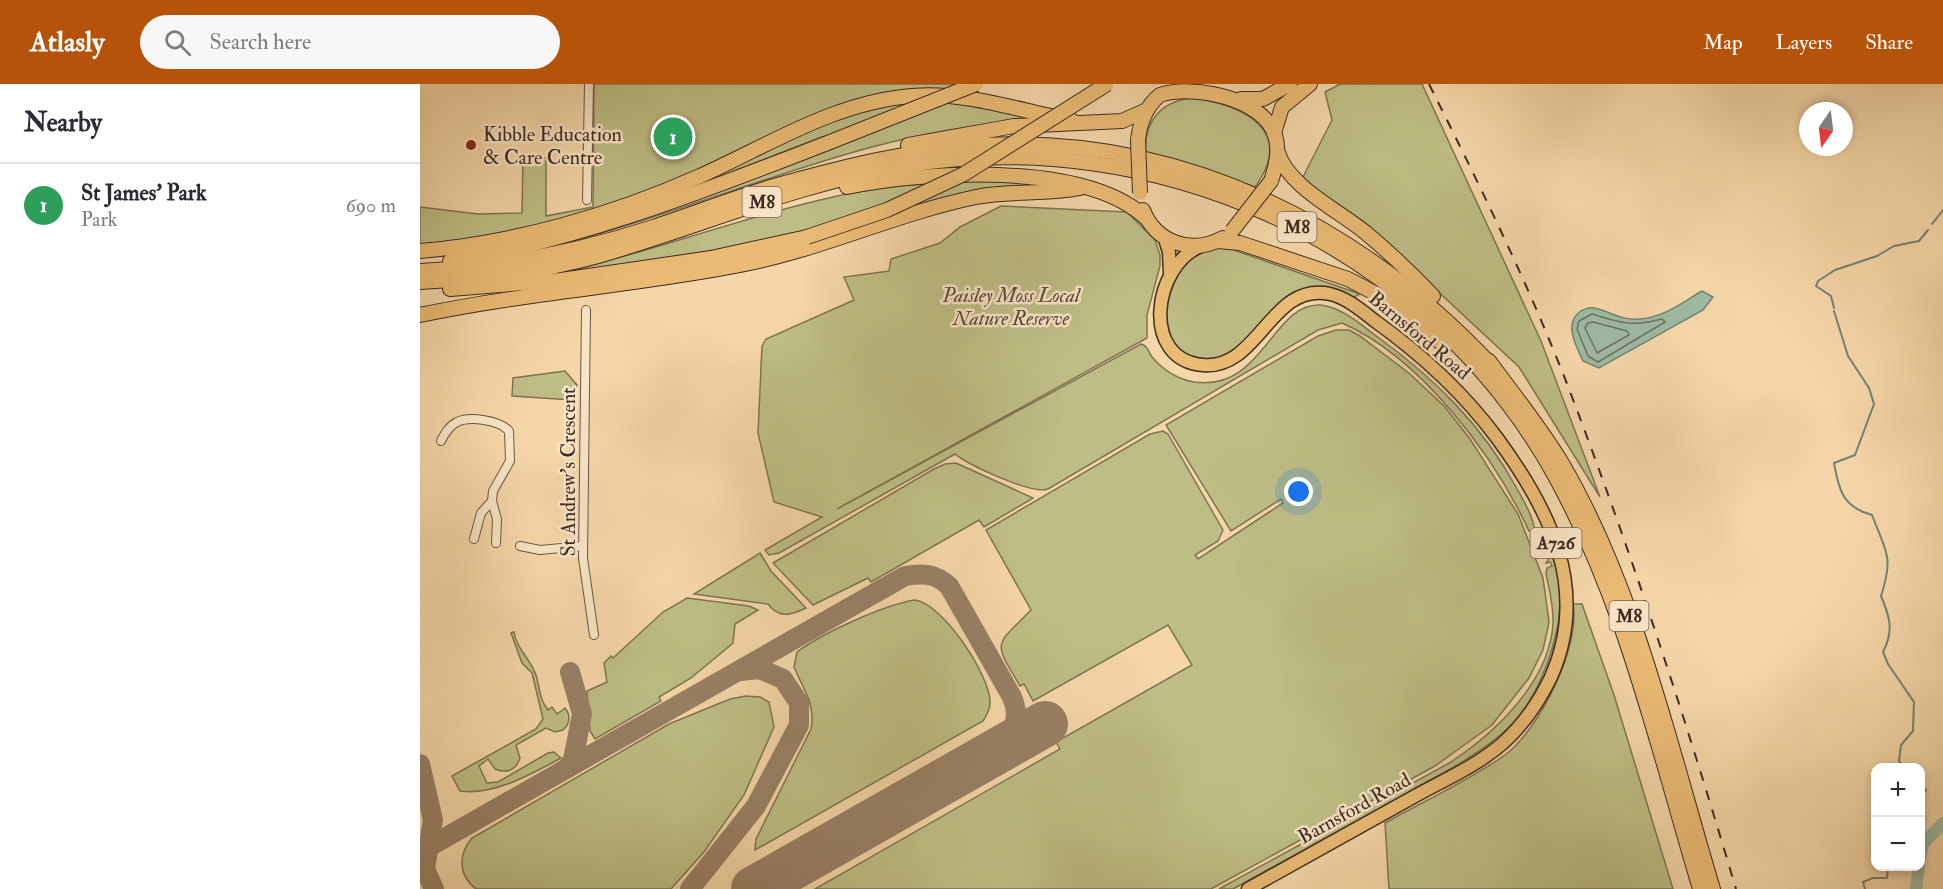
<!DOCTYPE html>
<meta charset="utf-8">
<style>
body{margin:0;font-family:"IM FELL Double Pica",serif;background:#f7f7f7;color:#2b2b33}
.controls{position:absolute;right:18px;bottom:18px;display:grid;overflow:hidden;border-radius:12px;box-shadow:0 3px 9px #0003}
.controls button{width:54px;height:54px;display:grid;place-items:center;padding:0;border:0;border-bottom:2px solid #e1e1e2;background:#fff;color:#2b2b33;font:30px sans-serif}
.compass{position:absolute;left:1379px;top:18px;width:54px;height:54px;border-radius:50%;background:#fff;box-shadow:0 3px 9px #0003;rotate:194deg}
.you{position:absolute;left:879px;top:408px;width:21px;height:21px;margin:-15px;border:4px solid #fff;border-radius:50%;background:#1a73e8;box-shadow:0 0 0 9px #1a73e833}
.badge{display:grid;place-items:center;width:39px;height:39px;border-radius:50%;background:#b45309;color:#fff;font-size:20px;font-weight:700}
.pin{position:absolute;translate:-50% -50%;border:3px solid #fff;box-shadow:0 2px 6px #0006}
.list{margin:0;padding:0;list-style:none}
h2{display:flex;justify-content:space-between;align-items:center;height:78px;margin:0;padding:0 24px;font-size:26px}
h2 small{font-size:20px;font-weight:400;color:#7c7c81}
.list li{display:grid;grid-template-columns:39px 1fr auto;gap:18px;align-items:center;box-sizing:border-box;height:84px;padding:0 24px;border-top:2px solid #e1e1e2}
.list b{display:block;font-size:22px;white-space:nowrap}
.list p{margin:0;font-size:20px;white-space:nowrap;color:#7c7c81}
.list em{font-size:20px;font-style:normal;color:#7c7c81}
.icon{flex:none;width:33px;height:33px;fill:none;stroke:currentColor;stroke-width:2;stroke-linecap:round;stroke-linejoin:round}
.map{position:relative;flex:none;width:1523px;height:805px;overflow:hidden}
header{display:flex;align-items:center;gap:36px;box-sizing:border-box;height:84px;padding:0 30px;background:#b45309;color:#fff}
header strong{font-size:28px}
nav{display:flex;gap:33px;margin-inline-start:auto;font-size:21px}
.search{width:420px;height:54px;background:#f7f7f7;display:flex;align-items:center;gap:15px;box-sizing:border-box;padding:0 21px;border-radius:33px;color:#7c7c81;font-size:22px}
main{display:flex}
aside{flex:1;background:#fff}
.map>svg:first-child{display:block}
</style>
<header>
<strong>Atlasly</strong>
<div class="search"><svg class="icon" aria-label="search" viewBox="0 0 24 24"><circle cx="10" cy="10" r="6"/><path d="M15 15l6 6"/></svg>Search here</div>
<nav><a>Map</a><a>Layers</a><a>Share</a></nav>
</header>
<main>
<aside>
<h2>Nearby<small></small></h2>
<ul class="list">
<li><span class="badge" style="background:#2e9e5b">1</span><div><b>St James' Park</b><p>Park</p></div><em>690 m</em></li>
</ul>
</aside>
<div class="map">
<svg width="1523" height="805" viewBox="0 0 1523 805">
<rect width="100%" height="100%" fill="#f4d6a8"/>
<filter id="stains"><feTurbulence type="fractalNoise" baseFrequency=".00333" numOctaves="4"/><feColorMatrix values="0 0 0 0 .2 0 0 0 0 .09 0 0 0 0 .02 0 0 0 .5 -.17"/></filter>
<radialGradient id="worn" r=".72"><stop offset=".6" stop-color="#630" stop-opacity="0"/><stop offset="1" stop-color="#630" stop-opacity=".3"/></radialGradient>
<g fill="#bebd85" stroke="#7e7452" stroke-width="1.5">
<polygon points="174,0 536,0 517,8 467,11 191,123 103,147 0,162 0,123 58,130 102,129 103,73 126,74 126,132 173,123"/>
<polygon points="920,0 1002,0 1121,257 1180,413 1099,283 951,145 911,115 881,97 912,36 905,8"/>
<path d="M774 14C824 22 876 46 835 103L726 69C723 37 742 16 774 14Z"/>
<path d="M539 18 606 33 605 37C438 46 285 127 123 164L151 156 405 60 402 53 257 109C311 82 381 41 438 27 471 19 505 19 539 18Z"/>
<path d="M586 96 607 99 605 102 471 133 284 169 129 192C233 168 332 129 436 108 486 99 536 98 586 96Z"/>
<path d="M581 122 707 128 735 156 740 171V182L727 231V254L417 425 721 260C728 262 728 267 732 273 743 286 757 295 774 298 843 308 852 219 900 221 922 223 941 241 959 254 1015 295 1062 341 1096 403 1104 418 1113 431 1115 448L1109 447C1074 371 1000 273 922 239L898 246 628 405C613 411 548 381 535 370L359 469 349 471 345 466 402 433 354 418 338 349 342 262 346 255 434 216 424 193 469 187 471 175 520 159 540 143Z"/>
<path d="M791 164H808L940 210 931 215C845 172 849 278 784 276 781 276 774 277 771 276 763 273 755 262 749 257L744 226 760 184 768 171Z"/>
<path d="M916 246H929L940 252 990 290 1025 323 1050 355 1098 430 1123 494 1129 538 1123 566 1109 594 1072 641 1015 682 791 805H395L640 665 636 658 772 581 748 541 613 617 604 600 600 602C572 555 575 563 611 526L566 446 730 350 743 347 748 350 803 446 798 457 775 471 778 475 863 419 861 415 811 447 746 341 898 252Z"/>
<polygon points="145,287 157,301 152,316 92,312 93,294"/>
<polygon points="536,379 613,414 564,443 559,436 451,498 448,494 393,521 353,479 514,385 525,380"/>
<path d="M1118 454C1164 494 1130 596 1096 636 1078 656 1056 669 1034 683L813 805H799L1031 678C1076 648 1129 598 1133 540 1134 522 1129 506 1126 489L1127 484 1132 482 1130 478 1126 479 1129 474 1126 464 1118 468 1116 465Z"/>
<path d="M340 469 351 487 386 524C371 531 359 535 348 520L274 510Z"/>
<polygon points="267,514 329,522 338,526 315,540 313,559 271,594 239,613 241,617 175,655 170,647 167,607 187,598 184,579 191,572 193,574 243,528"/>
<path d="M495 516C522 519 571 592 570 619 570 625 567 631 563 637L335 766 336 755 391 645C396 620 383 605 374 583L377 568C403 549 463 521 495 516Z"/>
<path d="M1153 520H1162L1194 611 1253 805H969L965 739C1004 717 1048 697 1085 671 1119 646 1161 562 1153 520Z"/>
<path d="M94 548C97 566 110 574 116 591 120 604 119 615 128 626L132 623 137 630 145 624C151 631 150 640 143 646L135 648 126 644 96 661 100 674C96 686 87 690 75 685L68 675 59 682 67 699 78 698 128 669 134 668 141 674C113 689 74 712 40 707L32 692 116 645 123 635 112 589 102 579 91 549Z"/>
<path d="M326 612 340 613 349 618 354 643 324 711 284 768 251 805H56C38 791 38 771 52 754L249 640 310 615Z"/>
</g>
<path fill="#9dbaa3" stroke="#77816f" stroke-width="1.5" d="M1282 207 1293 213 1283 226 1179 284 1163 277C1156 262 1143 239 1161 227 1165 225 1171 223 1174 224 1189 227 1203 237 1219 235 1243 234 1263 218 1282 207Z"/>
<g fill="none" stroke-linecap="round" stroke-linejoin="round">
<g stroke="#6d7262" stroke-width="1.5">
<path d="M1172 230C1200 239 1213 243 1242 235L1245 238 1178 278 1168 272 1157 245 1159 237Z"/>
<polygon points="1173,238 1207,247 1209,251 1177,269 1165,244 1168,239"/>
</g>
<g stroke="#77816f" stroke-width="2">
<polyline points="1512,140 1523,126"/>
<polyline points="1414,224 1411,212 1396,202 1398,197 1415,186 1457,172 1474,162 1499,157 1508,146"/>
<path d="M1414 227 1428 272 1449 304 1454 320 1435 371 1414 379C1419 407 1423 423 1452 431 1466 468 1474 472 1461 512 1470 533 1474 547 1463 568L1468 580 1494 618 1493 647 1481 661 1479 677 1485 684"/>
<polyline points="1500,700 1506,706 1500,713"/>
<polyline points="1445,805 1443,798 1453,794 1467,794 1468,782"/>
</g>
<g stroke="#9dbaa3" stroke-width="12">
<polyline points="1500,775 1503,760 1523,739"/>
<polyline points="1496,805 1499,782"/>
</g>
<g stroke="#988064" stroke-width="20">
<polyline points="0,680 13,736 5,785 14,805"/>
<polyline points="147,684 153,676 162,630 150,588"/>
<path d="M0 768 485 492C502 489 515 489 529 502L592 613C601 634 593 651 578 666"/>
<polyline points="270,805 336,722 379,641 379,619 363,595 340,585 320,587"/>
</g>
<polyline stroke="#988064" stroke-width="46" points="334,805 625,640"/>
<defs>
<g id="street">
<polyline points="167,116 169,0"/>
<polyline points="166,226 163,474 174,551"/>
<path d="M21 357C25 349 29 342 37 338 50 332 79 336 89 347L90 377 73 407 72 417 77 435 76 459"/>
<polyline points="54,455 61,429 72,417"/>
<polyline points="100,462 120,466 163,462"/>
</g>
<g id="primary">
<polyline points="745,155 749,168 750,189"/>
<path d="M781 162C733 181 720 276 783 281 839 286 851 197 910 210 927 214 941 226 955 237 1001 270 1043 308 1077 354 1130 426 1170 505 1131 593 1119 618 1103 641 1083 659 1058 681 1026 695 997 711 941 742 884 774 828 805"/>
</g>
<g id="highway">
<polyline points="821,15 843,15 870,0"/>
<polyline points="854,49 862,23 890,0"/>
<path d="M718 56C720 39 726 22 740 11 773 0 843 14 855 51 860 67 856 82 851 97"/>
<polyline points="488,61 594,42 702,37 727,26"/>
<path d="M858 69C869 103 918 126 946 149 970 169 992 190 1013 212"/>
<path d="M427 103C505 87 665 77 726 134"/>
<path d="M723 126C736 159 772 171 803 154"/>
<polyline points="797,157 820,159 928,195 960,212 1025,262"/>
<path d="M0 167C95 159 193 131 280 92 349 61 415 18 492 12 545 7 601 27 653 37"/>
<path d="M30 177C161 156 283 107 405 60"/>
<path d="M0 187C80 183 157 168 233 143 273 130 313 114 354 102 422 83 493 65 564 61 763 51 941 141 1074 284"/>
<path d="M0 198C60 195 120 188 178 172 279 143 377 100 482 82 733 39 997 157 1127 378 1203 508 1237 662 1280 805"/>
<polyline points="30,205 141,196 291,174 387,153"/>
<path d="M0 231C104 209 211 202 315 182 398 167 474 130 556 113 591 106 626 111 660 104"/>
<path d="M1069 277C1094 311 1121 344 1143 381 1216 506 1251 666 1293 805"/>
</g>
</defs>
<use href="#street" stroke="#6b5642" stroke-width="10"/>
<use href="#primary" stroke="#3d2b20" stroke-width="15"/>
<use href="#highway" stroke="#3d2b20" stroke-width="16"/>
<use href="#street" stroke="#f8e4c6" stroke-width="8"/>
<use href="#primary" stroke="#eabb74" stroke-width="12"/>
<use href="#highway" stroke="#eabb74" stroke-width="14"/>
<path stroke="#3d2b20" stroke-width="2" stroke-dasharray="10 10" stroke-linecap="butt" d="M1009 0C1059 100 1109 201 1149 305 1212 470 1266 636 1316 805"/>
<defs>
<g id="highway-bridge">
<polyline points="718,56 720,109"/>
<polyline points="405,60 556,0"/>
<polyline points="812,147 851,97"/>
<polyline points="387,153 467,126 544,90 687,0"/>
</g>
</defs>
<use href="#highway-bridge" stroke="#3d2b20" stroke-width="16" stroke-linecap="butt"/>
<use href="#highway-bridge" stroke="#eabb74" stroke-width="14"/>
</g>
<circle fill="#8f2418" stroke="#f8e4c6" stroke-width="2" cx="51" cy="61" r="6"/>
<g text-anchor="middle" stroke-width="5" stroke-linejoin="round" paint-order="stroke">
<g fill="#f8e4c6" stroke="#756252" stroke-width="1.5">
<rect x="322.5" y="103" width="39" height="30" rx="4.5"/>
<rect x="857.5" y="128" width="39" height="30" rx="4.5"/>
<rect x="1110.5" y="444" width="51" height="30" rx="4.5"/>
<rect x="1189.5" y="517" width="39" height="30" rx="4.5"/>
</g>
<g font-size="18" font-weight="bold" fill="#3d2b20">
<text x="342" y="124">M8</text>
<text x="877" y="149">M8</text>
<text x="1136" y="465">A726</text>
<text x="1209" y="538">M8</text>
</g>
<g font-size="20" fill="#3d2b20" stroke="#f8e4c6" text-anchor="start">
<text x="63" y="57">Kibble Education<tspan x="63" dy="23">&amp; Care Centre</tspan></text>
</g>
<g font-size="20" font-style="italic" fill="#574834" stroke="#f8e4c6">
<text x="591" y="218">Paisley Moss Local<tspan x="591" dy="23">Nature Reserve</tspan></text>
</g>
<g font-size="20" fill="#3d2b20" stroke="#f8e4c6">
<text transform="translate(1000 251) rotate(40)" y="7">Barnsford Road</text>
<text transform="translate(148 388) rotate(-90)" y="7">St Andrew's Crescent</text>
<text transform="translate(934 724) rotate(-29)" y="7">Barnsford Road</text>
</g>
</g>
<rect width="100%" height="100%" filter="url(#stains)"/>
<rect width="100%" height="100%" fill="url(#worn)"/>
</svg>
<div class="controls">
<button>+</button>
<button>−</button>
</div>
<svg class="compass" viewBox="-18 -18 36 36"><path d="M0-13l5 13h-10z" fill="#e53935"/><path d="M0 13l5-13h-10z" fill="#7c7c81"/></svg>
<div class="you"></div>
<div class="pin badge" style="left:253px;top:53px;background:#2e9e5b">1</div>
</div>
</main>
